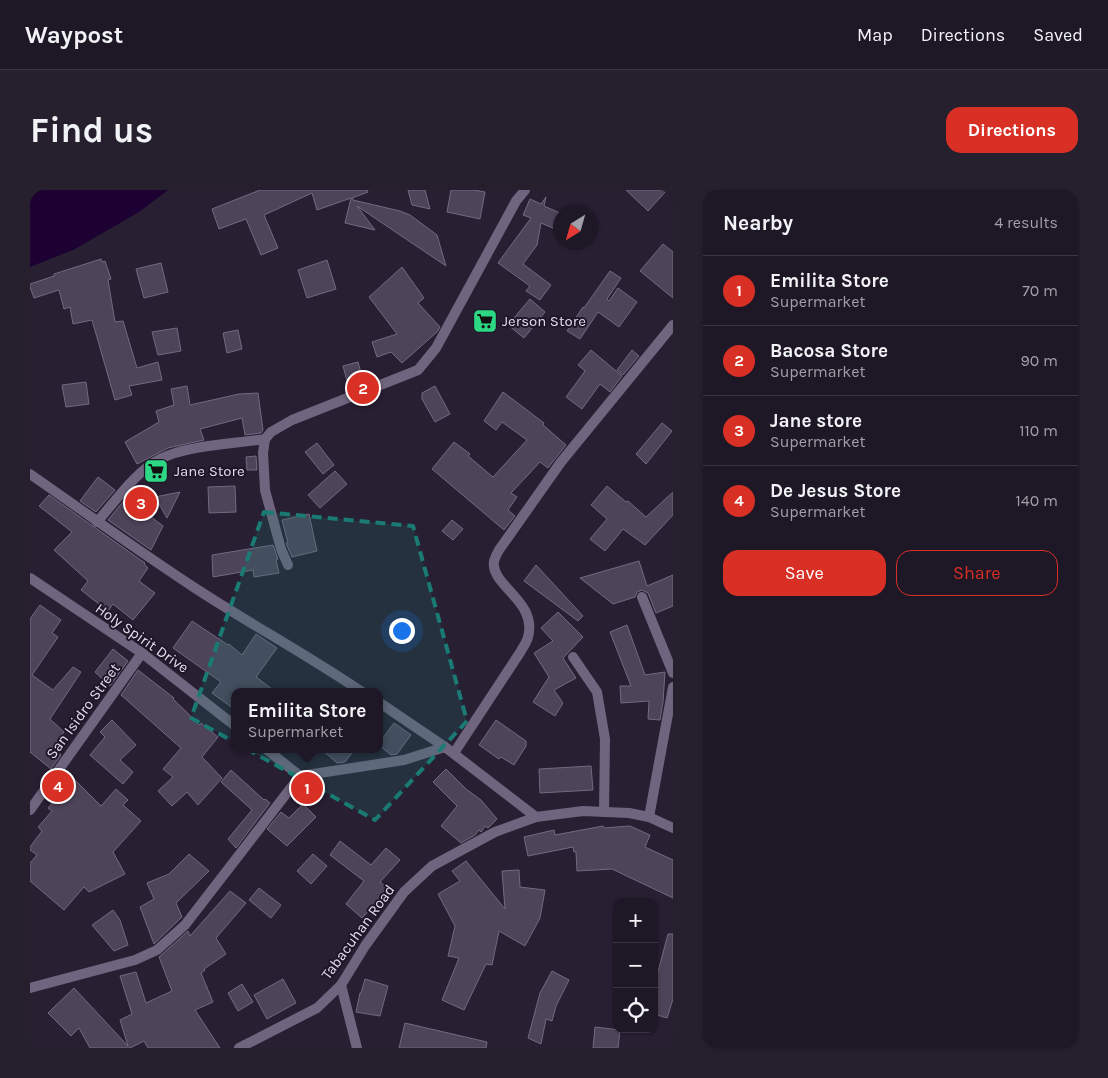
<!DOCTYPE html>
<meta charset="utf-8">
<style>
body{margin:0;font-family:Karla,sans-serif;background:#26202e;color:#f1f3f6}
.controls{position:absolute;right:15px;bottom:15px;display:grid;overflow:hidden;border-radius:10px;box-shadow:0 1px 4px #0004}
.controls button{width:45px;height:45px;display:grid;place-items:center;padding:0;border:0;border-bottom:1px solid #3c3643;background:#1e1726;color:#f1f3f6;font:25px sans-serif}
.compass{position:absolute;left:523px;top:15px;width:45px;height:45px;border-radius:50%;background:#1e1726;box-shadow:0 1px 4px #0004;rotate:217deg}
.you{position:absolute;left:371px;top:440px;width:18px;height:18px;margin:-12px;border:4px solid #fff;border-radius:50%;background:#1a73e8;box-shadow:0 0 0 8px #1a73e833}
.badge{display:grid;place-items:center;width:32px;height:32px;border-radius:50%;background:#d93025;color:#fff;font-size:16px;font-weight:700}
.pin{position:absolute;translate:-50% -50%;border:2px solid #fff;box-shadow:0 1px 5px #0006}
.popup{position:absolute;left:201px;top:498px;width:152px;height:65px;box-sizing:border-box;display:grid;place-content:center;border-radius:10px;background:#1e1726;filter:drop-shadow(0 1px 4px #0005);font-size:16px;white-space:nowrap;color:#a19fa7}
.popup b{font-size:19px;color:#f1f3f6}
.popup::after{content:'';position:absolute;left:50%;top:100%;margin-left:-10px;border:10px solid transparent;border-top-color:#1e1726}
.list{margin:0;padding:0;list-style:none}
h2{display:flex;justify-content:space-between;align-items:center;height:65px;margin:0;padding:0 20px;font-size:21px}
h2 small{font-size:16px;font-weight:400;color:#a19fa7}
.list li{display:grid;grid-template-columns:32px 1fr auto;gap:15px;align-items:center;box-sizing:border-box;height:70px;padding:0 20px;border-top:1px solid #3c3643}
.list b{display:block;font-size:19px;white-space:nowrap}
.list p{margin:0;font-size:16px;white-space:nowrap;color:#a19fa7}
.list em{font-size:16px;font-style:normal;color:#a19fa7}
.actions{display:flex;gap:10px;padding:15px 20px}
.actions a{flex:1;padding:11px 0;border:1px solid #d93025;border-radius:15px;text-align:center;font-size:18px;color:#d93025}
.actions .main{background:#d93025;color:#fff}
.icon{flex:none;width:28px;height:28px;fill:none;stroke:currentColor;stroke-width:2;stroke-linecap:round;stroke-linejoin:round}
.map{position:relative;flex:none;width:643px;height:858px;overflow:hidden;border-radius:15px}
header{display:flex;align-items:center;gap:30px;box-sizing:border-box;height:70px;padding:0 25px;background:#1e1726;border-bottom:1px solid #3c3643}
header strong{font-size:24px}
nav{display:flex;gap:28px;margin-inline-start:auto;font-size:18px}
.intro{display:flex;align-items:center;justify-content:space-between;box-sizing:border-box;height:120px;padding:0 30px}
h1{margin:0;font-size:35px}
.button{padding:12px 22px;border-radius:15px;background:#d93025;color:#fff;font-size:18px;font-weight:700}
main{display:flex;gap:30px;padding:0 30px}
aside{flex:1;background:#1e1726;border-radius:15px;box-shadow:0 1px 4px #0004}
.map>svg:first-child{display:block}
</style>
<header>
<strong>Waypost</strong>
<nav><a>Map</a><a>Directions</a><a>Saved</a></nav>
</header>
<div class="intro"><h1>Find us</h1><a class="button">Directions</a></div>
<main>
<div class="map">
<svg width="643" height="858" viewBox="0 0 643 858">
<rect width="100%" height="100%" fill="#281f33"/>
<polygon fill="#1c0132" points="0,0 138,0 109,22 45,59 0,77"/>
<g fill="#4e445a" stroke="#746980">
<polygon points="230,0 337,0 338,2 322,8 323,10 370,21 380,25 407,45 416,76 327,16 345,40 315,33 321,8 287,20 282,3 234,25 248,58 231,65 216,29 189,39 182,19"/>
<polygon points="378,0 395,0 400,19 382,15"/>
<polygon points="421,0 444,0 455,2 450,29 417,22"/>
<polygon points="596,0 637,0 618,21"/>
<polygon points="516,7 514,16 530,23 530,41 511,33 507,55 493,74 521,95 510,110 496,101 500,96 468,73 501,28 493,25 500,9 511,14"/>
<polygon points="633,54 643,62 643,108 610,81"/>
<polygon points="71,69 72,72 75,71 81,89 78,90 85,132 93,131 107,178 128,172 132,190 99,196 102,205 85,210 62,130 43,134 40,117 34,119 29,100 4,108 0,97 0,94 24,86 24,84"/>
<polygon points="297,70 306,99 277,108 268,80"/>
<polygon points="131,73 138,102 114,108 106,79"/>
<polygon points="372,77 394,108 388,113 410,137 407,142 372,173 361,162 347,167 342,152 367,144 339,107"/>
<polygon points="580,81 591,88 577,109 579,111 588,98 607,112 589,137 568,122 550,149 537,141 553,117 554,118"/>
<polygon points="500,109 515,122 494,148 478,135"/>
<polygon points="147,138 151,161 128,165 122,142"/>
<polygon points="208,140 212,159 197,163 193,143"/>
<polygon points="561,160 592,186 580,202 570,194 552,219 536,207 555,181 548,175"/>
<polygon points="602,160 609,166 593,185 587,180"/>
<polygon points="328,172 334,194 319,198 313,176"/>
<polygon points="56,192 59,214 36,217 32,195"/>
<polygon points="157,196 160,215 209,204 228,203 233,240 231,243 215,245 212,228 170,239 174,250 138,258 107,274 95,252 129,232 126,221 144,215 141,199"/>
<polygon points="405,196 420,224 405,232 392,209 392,203"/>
<polygon points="473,202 514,233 513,235 536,255 518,278 510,272 481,303 487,307 478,320 485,326 474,340 402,279 424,252 440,264 438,266 463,287 497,250 472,232 466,240 454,231"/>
<polygon points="632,233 642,241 616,274 606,264"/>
<polygon points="287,253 304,275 293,284 275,262"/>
<polygon points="226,266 227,280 217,280 216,267"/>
<polygon points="305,281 317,294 290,318 278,305"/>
<polygon points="68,287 85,300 66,322 50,311"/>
<polygon points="205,296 206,322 179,323 178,297"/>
<polygon points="577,296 596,312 598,311 616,327 643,302 643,325 615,355 593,339 575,361 560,349 577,329 561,315"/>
<polygon points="150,302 137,328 125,307"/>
<polygon points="19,305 115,373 114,374 118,378 109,391 125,403 103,430 83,414 78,421 51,400 58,391 24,360 42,342 9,316"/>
<polygon points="96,308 133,336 121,360 78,330"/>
<polygon points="279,324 287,361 262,367 256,353 258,353 252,330"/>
<polygon points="422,330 433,339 423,350 412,341"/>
<polygon points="243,355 248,369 246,370 249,383 224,387 223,380 183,387 182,365"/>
<polygon points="609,371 617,396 643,385 643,416 626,423 618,403 612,400 607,402 605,407 583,414 550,388"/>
<polygon points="506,375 553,426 548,431 494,391"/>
<polygon points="10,415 31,430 22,443 28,447 2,485 23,500 43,477 51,482 20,529 34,542 22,557 31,565 21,579 0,562 0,429"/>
<polygon points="528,422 553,447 533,468 546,488 524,500 533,513 525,526 503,512 519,487 504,463 523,451 511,438"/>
<polygon points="162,431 198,455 199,454 212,465 226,444 247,458 226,487 246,502 204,502 204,519 182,503 191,492 143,458"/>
<polygon points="597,435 615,485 635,482 633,512 630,530 618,529 619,511 591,513 590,496 601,496 580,442"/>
<polygon points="83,459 98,471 80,496 65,482"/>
<polygon points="108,480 144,508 143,509 170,535 171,533 188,547 172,567 192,588 168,615 157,602 142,616 128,601 143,587 133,579 151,558 91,505"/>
<polygon points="82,530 106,555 90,570 103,582 93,594 60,565 75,547 70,542"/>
<polygon points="466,530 496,551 496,556 484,575 471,567 469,569 449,555"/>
<polygon points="364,533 381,545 367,564 361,565 350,556 350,552"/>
<polygon points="291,559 325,559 315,572 307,573"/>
<polygon points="561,576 563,600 510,603 509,579"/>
<polygon points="416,579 436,599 451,610 467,629 458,638 455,636 451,642 449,640 445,645 431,653 411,636 427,616 403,592"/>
<polygon points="201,580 234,610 235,609 240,613 206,658 198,649 222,620 191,592"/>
<polygon points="43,588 71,616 86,599 98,610 93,615 111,631 83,662 95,684 59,702 54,697 34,720 0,691 0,673 7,665 0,660 0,657 12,641 8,637 22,621 18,618 33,601 31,599"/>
<polygon points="273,614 286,627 257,656 237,639 251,622 259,628"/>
<polygon points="573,636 574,638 600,636 620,645 615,657 643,670 643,708 582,679 547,681 546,662 544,662 543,657 498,666 494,647 524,640 525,645"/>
<polygon points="310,651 341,675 356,658 370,670 350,692 359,699 332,728 316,714 334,691 300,665"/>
<polygon points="159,664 179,681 146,713 152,727 124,754 110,717 124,709 117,693 139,684"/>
<polygon points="283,664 297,676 281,694 267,681"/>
<polygon points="436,671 475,719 472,681 489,680 490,697 515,700 510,728 495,756 469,741 462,775 456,774 434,820 412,810 429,768 418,766 425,736 408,704 430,691 422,681"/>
<polygon points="229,698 251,715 241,728 219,710"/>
<polygon points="200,701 216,713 186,748 196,764 174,779 175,780 171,783 183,812 165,820 190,858 118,858 114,851 100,858 60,858 49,838 41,846 18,823 44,798 98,856 90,830 102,824 90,786 106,782 116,813 142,801 129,767 158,741 160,746"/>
<polygon points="83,720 90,730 98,755 84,761 62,735"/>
<polygon points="638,744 643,744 643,809 637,828 624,824 624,797"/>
<polygon points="522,781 539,790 526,816 522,831 516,829 511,854 498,848 510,803"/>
<polygon points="253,789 266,813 237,829 224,805"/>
<polygon points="335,789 358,796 350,826 326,822 330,803 331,803"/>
<polygon points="212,794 223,812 208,821 198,803"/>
<polygon points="375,833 457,852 456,858 369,858"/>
<polygon points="565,837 590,840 588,858 563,858"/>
</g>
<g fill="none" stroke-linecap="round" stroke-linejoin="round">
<g stroke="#70657e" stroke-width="10">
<path d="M0 284C56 323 111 363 168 400 222 435 279 466 332 502"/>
<path d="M67 332C83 314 108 279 130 269 157 255 204 254 235 249"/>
<polyline points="258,375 251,359 235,300 233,263 235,249 241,242 262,230 388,180 406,158 486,11 495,0"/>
<polyline points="0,388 112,463 204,535"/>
<polyline points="612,407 643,483"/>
<polyline points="543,467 567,502 575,549 574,622"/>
<polyline points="350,513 415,557 506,627"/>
<polyline points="236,559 270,586"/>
<path d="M424 563 491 461C493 457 497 452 498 447 508 411 460 396 464 371 465 368 467 363 469 360L531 272 643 135"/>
<polyline points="0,620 112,463"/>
<polyline points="619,627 643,497"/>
<polyline points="311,795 327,858"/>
<polyline points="0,798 105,770 127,760 155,735 270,586 374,570 415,557"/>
<polyline points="209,858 287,818 311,795 335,756 374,702 402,676 465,642 506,627 553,621 599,623 619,627 643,638"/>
</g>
</g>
<path fill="#1a7b74" fill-opacity="0.2" stroke="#1a7b74" stroke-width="4" stroke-dasharray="10 6" stroke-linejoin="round" d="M234 322 383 336 437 531 345 630 161 528Z"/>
<defs>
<symbol id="supermarket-square" viewBox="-11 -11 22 22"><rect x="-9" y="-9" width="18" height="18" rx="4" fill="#2dd884" stroke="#1f1629"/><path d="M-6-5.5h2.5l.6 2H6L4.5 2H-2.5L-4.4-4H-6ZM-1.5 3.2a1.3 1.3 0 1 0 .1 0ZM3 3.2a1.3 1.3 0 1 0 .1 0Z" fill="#111"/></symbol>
</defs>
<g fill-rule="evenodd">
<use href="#supermarket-square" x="441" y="117" width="28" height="28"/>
<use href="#supermarket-square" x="112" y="267" width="28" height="28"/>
</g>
<g text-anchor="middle" stroke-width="4" stroke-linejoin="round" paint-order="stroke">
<g font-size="15" fill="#e2dce9" stroke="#1f1629" text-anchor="start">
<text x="472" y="136">Jerson Store</text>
<text x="144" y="286">Jane Store</text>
</g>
<g font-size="15" fill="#e2dce9" stroke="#1f1629">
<text transform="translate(112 448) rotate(35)" y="5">Holy Spirit Drive</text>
<text transform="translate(53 521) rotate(-54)" y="5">San Isidro Street</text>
<text transform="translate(328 742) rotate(-54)" y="5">Tabacuhan Road</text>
</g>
</g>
</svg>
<div class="controls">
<button>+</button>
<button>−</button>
<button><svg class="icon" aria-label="locate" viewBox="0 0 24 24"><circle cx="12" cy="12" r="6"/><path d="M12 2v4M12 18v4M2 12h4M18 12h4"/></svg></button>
</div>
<svg class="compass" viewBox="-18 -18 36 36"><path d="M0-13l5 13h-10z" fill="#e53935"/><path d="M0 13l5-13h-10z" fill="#a19fa7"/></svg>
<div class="you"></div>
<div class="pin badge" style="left:277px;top:598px">1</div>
<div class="popup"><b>Emilita Store</b>Supermarket</div>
<div class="pin badge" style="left:333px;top:198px">2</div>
<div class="pin badge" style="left:111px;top:313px">3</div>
<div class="pin badge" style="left:28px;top:596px">4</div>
</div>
<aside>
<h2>Nearby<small>4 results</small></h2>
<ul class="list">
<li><span class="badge">1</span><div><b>Emilita Store</b><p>Supermarket</p></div><em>70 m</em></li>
<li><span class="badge">2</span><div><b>Bacosa Store</b><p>Supermarket</p></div><em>90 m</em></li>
<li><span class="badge">3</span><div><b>Jane store</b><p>Supermarket</p></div><em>110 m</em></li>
<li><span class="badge">4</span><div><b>De Jesus Store</b><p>Supermarket</p></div><em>140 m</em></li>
</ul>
<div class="actions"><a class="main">Save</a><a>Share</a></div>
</aside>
</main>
